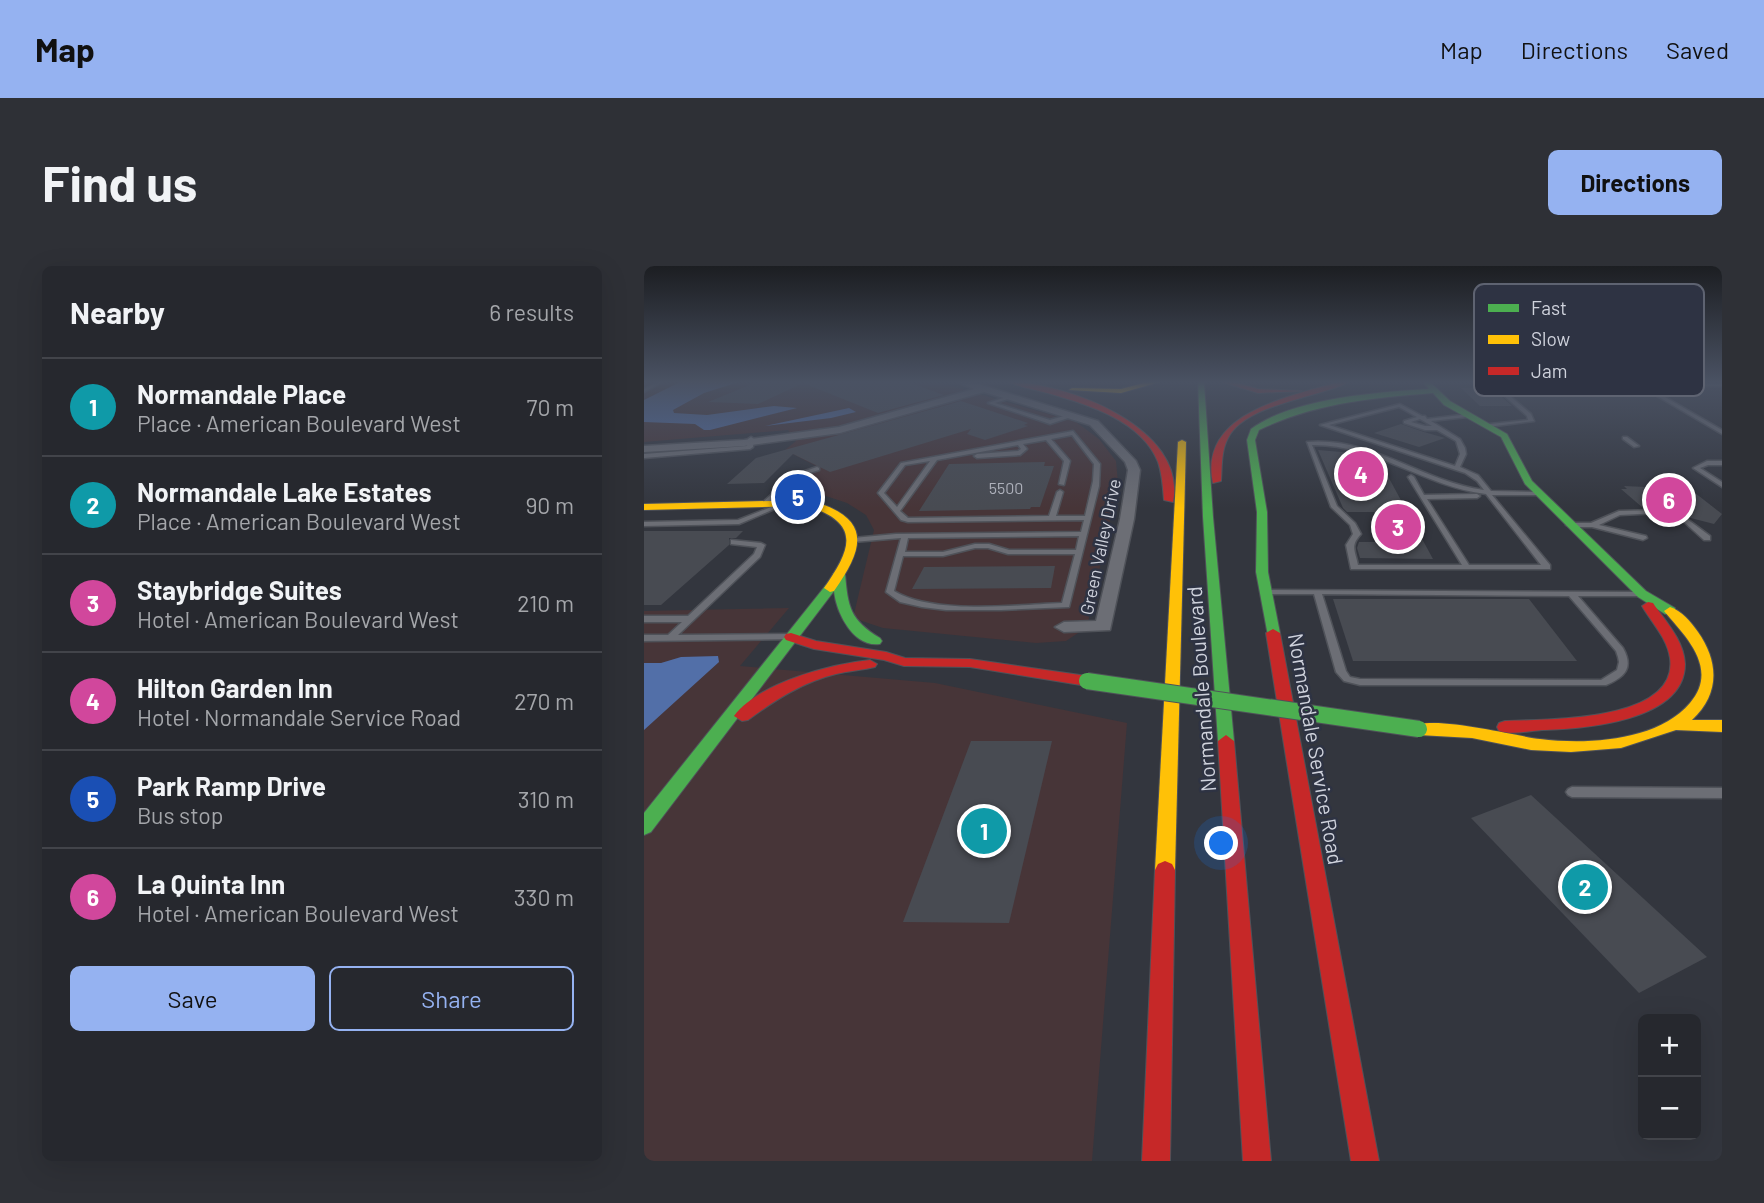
<!DOCTYPE html>
<meta charset="utf-8">
<style>
body{margin:0;font-family:Barlow,sans-serif;background:#2e3036;color:#f1f3f6}
.controls{position:absolute;right:21px;bottom:21px;display:grid;overflow:hidden;border-radius:10px;box-shadow:0 7px 28px #0002}
.controls button{width:63px;height:63px;display:grid;place-items:center;padding:0;border:0;border-bottom:2px solid #42444a;background:#26282e;color:#f1f3f6;font:35px sans-serif}
.you{position:absolute;left:578px;top:578px;width:24px;height:24px;margin:-18px;border:5px solid #fff;border-radius:50%;background:#1a73e8;box-shadow:0 0 0 10px #1a73e833}
.badge{display:grid;place-items:center;width:46px;height:46px;border-radius:50%;background:#95b2f1;color:#fff;font-size:23px;font-weight:700}
.pin{position:absolute;translate:-50% -50%;border:4px solid #fff;box-shadow:0 2px 7px #0006}
.list{margin:0;padding:0;list-style:none}
h2{display:flex;justify-content:space-between;align-items:center;height:91px;margin:0;padding:0 28px;font-size:30px}
h2 small{font-size:23px;font-weight:400;color:#a4a6aa}
.list li{display:grid;grid-template-columns:46px 1fr auto;gap:21px;align-items:center;box-sizing:border-box;height:98px;padding:0 28px;border-top:2px solid #42444a}
.list b{display:block;font-size:26px;white-space:nowrap}
.list p{margin:0;font-size:23px;white-space:nowrap;color:#a4a6aa}
.list em{font-size:23px;font-style:normal;color:#a4a6aa}
.actions{display:flex;gap:14px;padding:21px 28px}
.actions a{flex:1;padding:16px 0;border:2px solid #95b2f1;border-radius:10px;text-align:center;font-size:24px;color:#95b2f1}
.actions .main{background:#95b2f1;color:#111}
.map{position:relative;flex:none;width:1078px;height:895px;overflow:hidden;border-radius:10px}
header{display:flex;align-items:center;gap:42px;box-sizing:border-box;height:98px;padding:0 35px;background:#95b2f1;color:#111}
header strong{font-size:33px}
nav{display:flex;gap:38px;margin-inline-start:auto;font-size:24px}
.intro{display:flex;align-items:center;justify-content:space-between;box-sizing:border-box;height:168px;padding:0 42px}
h1{margin:0;font-size:49px}
.button{padding:18px 32px;border-radius:10px;background:#95b2f1;color:#111;font-size:24px;font-weight:700}
main{display:flex;gap:42px;padding:0 42px}
aside{flex:1;background:#26282e;border-radius:10px;box-shadow:0 7px 28px #0002}
.map>svg:first-child{display:block}
</style>
<header>
<strong>Map</strong>
<nav><a>Map</a><a>Directions</a><a>Saved</a></nav>
</header>
<div class="intro"><h1>Find us</h1><a class="button">Directions</a></div>
<main>
<aside>
<h2>Nearby<small>6 results</small></h2>
<ul class="list">
<li><span class="badge" style="background:#0f9aa8">1</span><div><b>Normandale Place</b><p>Place · American Boulevard West</p></div><em>70 m</em></li>
<li><span class="badge" style="background:#0f9aa8">2</span><div><b>Normandale Lake Estates</b><p>Place · American Boulevard West</p></div><em>90 m</em></li>
<li><span class="badge" style="background:#d1479c">3</span><div><b>Staybridge Suites</b><p>Hotel · American Boulevard West</p></div><em>210 m</em></li>
<li><span class="badge" style="background:#d1479c">4</span><div><b>Hilton Garden Inn</b><p>Hotel · Normandale Service Road</p></div><em>270 m</em></li>
<li><span class="badge" style="background:#1a4fb4">5</span><div><b>Park Ramp Drive</b><p>Bus stop</p></div><em>310 m</em></li>
<li><span class="badge" style="background:#d1479c">6</span><div><b>La Quinta Inn</b><p>Hotel · American Boulevard West</p></div><em>330 m</em></li>
</ul>
<div class="actions"><a class="main">Save</a><a>Share</a></div>
</aside>
<div class="map">
<svg width="1078" height="895" viewBox="0 0 1078 895">
<rect width="100%" height="100%" fill="#33363e"/>
<g fill="#473538">
<polygon points="0,116 293,116 432,156 455,173 472,195 474,217 443,361 422,375 392,377 239,362 209,352 230,264 222,249 203,237 182,230 145,227 172,200 141,184 152,175 144,164 0,176"/>
<polygon points="145,342 96,400 291,417 483,457 448,895 0,895 0,345"/>
</g>
<g fill="#526fa8">
<polygon points="36,116 95,116 60,127 29,144 30,147 63,149 130,140 153,142 66,164 60,164 51,158 0,156 0,134"/>
<polygon points="205,142 212,146 187,152 121,160"/>
<polygon points="74,390 75,396 0,464 0,397 17,397 37,391"/>
</g>
<g fill="#484b52">
<polygon points="113,116 264,116 300,129 234,147 159,117 114,138 64,136"/>
<polygon points="817,122 848,122 868,140 836,140"/>
<polygon points="317,135 384,157 380,159 384,160 341,174 323,168 327,163 186,206 149,188 120,217 83,218 112,192"/>
<polygon points="757,158 780,166 801,172 775,181 730,167"/>
<polygon points="674,184 709,187 718,203 740,203 789,293 716,292 713,282 715,276 744,276 730,246 703,246 699,242"/>
<polygon points="401,196 400,200 410,200 396,241 387,241 386,243 275,245 305,198"/>
<polygon points="980,220 1046,223 1078,248 1070,258 1039,250 1033,260 1015,255 1009,250 1018,249 1018,244 999,242 977,223 983,223"/>
<polygon points="0,265 99,265 92,272 85,272 85,279 17,339 0,339"/>
<polygon points="411,300 407,322 268,323 280,301"/>
<polygon points="689,333 885,333 933,395 709,395"/>
<polygon points="327,475 408,475 365,657 259,656"/>
<polygon points="887,529 1063,691 995,727 827,552"/>
</g>
<g fill="none" stroke-linecap="round" stroke-linejoin="round">
<defs>
<g id="lane">
<polygon points="13,116 19,116 0,126 0,123"/>
<polygon points="829,116 852,118 887,148 890,155 844,161 846,158 884,154 883,150 849,120"/>
<polygon points="989,116 997,118 1078,118 1078,120 1002,120 1078,164 1078,168"/>
<polygon points="365,130 367,132 351,137 406,154 427,148 430,150 406,158 344,137"/>
<path d="M756 138 778 150H781L783 153 825 148 823 151 787 155 816 173 821 182 822 188 816 201 834 209 847 225 897 226V228L895 229H848L906 299V303H707L702 279 709 268 706 259 687 241 663 176C727 170 779 216 840 224L833 215 821 207 676 159ZM755 141 773 151 760 155V157L781 164H793L812 175 816 188 811 200 685 159ZM776 153 788 160H781L767 156ZM668 179C731 178 781 221 842 228L897 299H825L783 233 833 232 836 230 833 228 780 229 770 211 767 209 764 211 818 299H714C711 284 706 280 717 268L711 257 693 240Z"/>
<path d="M429 165 456 198 455 220 425 341 357 344H302L278 341 256 336 242 326 257 272 209 276 205 274 209 272 252 268 437 266 440 254 264 256 257 254 234 227 257 197ZM428 169 450 198 449 215 441 250H412L419 226 416 224 413 226 405 250 264 252 256 245 293 194 374 179 377 183 374 185 333 188 330 190 333 192 376 189 383 183 379 178 402 174 420 195 415 218 420 219 426 195 407 173ZM286 195 253 241 240 227 261 199ZM435 270 432 284H365L345 278H331L299 286H261L264 272ZM331 282H344L364 288H431L418 337C372 339 290 349 250 325L259 290H299Z"/>
<polygon points="107,171 110,173 109,181 106,183 0,192 0,188 103,180 104,173"/>
<polygon points="979,171 983,171 995,180 990,181 979,173"/>
<polygon points="1063,195 1078,195 1078,199 1064,199 1056,202 1078,216 1078,221 1049,202"/>
<polygon points="173,201 175,202 175,204 153,211 124,237 119,236 149,209"/>
<polygon points="135,238 140,239 95,258 0,260 0,256 94,254"/>
<polygon points="1014,244 1017,246 1016,247 976,249 955,259 1002,270 1003,272 999,274 948,261 926,261 922,259 926,257 947,257 975,245"/>
<polygon points="1039,253 1043,253 1066,270 1066,274 1060,274 1039,255"/>
<polygon points="87,274 117,277 121,279 116,291 34,369 147,368 150,369 152,371 150,373 0,375 0,369 24,369 38,356 0,356 0,350 44,350 110,288 113,281 87,278"/>
<path d="M619 324 998 326 1002 328 998 330H934L979 382C990 402 981 411 962 419H716L700 415 692 406 670 328H622L618 326ZM678 328 925 330 972 385 974 391 975 396 973 404 957 414 716 413 706 411 702 405Z"/>
<polygon points="928,521 1078,522 1078,532 928,531 924,529 922,526 924,523"/>
</g>
<polygon id="street" points="313,116 328,116 454,155 492,195 496,204 490,253 466,364 420,366 411,361 420,356 452,355 476,253 484,204 481,196 446,159 340,126 196,167 100,180 0,186 0,180 100,174 195,161 330,123"/>
<g id="fast">
<polygon points="554,116 560,116 569,251 590,475 582,481 574,475 559,251"/>
<path d="M779 116H786L806 135 863 168 888 215 1002 325 1031 342V348H1021L994 331 881 218 857 171 800 139 789 127C728 132 671 137 615 164L611 174 623 246 624 306 636 367 629 371 624 370 612 306 613 246 603 174 607 163C649 132 734 126 785 123Z"/>
<path d="M195 304 201 308C204 341 206 354 236 372L238 375 236 378C209 382 192 346 190 325L7 566 0 569V547L182 319H190L189 308Z"/>
</g>
<g id="slow">
<polygon points="503,116 516,116 477,127 425,124 428,122 477,123"/>
<polygon points="538,174 542,176 531,604 528,610 521,613 514,610 511,604 534,176"/>
<path d="M165 234C226 251 223 279 190 325L186 326 180 322C207 283 218 258 164 240L0 244V238Z"/>
<path d="M1026 341C1038 345 1047 356 1054 366 1075 396 1076 428 1048 454H1078V466L1032 464 977 482 927 486 887 484 828 472 775 469 767 463C779 446 874 471 896 473 943 479 1014 475 1046 437 1076 402 1040 369 1020 345Z"/>
</g>
<g id="jam">
<path d="M365 116C422 116 544 162 529 236L520 234C519 221 518 208 514 196 498 155 445 139 407 128 393 124 378 122 365 116Z"/>
<polygon points="578,116 590,116 614,123 658,125 614,127"/>
<path d="M694 116H705C674 132 601 138 584 172 577 185 578 201 577 215L569 217C554 147 645 131 694 116Z"/>
<path d="M1004 336 1009 337C1021 355 1040 374 1041 398 1041 456 938 463 898 464 884 465 868 469 855 465L853 461 855 457 861 455C900 453 1035 457 1026 392 1023 372 1008 357 998 340Z"/>
<polygon points="629,363 636,367 735,895 707,895 622,367"/>
<polygon points="147,367 172,375 242,386 261,392 326,393 443,410 450,415 443,420 326,401 260,400 240,394 170,383 142,374 140,371 142,368"/>
<path d="M226 394 233 398 231 401C218 404 205 405 192 408 159 416 131 434 104 454L98 455 90 450C114 417 187 398 226 394Z"/>
<polygon points="582,469 590,475 627,895 599,895 574,475"/>
<polygon points="521,595 528,598 531,604 526,895 498,895 511,604 514,598"/>
</g>
</defs>
<use href="#lane" stroke="#4f5259" stroke-width="3"/>
<use href="#street" stroke="#4f5259" stroke-width="3"/>
<use href="#fast" stroke="#4f5259" stroke-width="2"/>
<use href="#slow" stroke="#4f5259" stroke-width="2"/>
<use href="#jam" stroke="#4f5259" stroke-width="2"/>
<use href="#lane" fill="#6c6e75" fill-rule="evenodd"/>
<use href="#street" fill="#6c6e75" fill-rule="evenodd"/>
<use href="#fast" fill="#4caf50" fill-rule="evenodd"/>
<use href="#slow" fill="#ffc107" fill-rule="evenodd"/>
<use href="#jam" fill="#c62828" fill-rule="evenodd"/>
<defs>
<polyline id="fast-bridge" points="443,415 775,463"/>
</defs>
<use href="#fast-bridge" stroke="#4f5259" stroke-width="18" stroke-linecap="butt"/>
<use href="#fast-bridge" stroke="#4caf50" stroke-width="16"/>
</g>
<linearGradient id="sky" x2="0" y2="1"><stop stop-color="#1c1e22"/><stop offset="0.48" stop-color="#4a5263"/><stop offset="1" stop-color="#4a5263" stop-opacity="0"/></linearGradient>
<rect width="1078" height="242" fill="url(#sky)"/>
<g text-anchor="middle" stroke-width="5" stroke-linejoin="round" paint-order="stroke">
<g font-size="16" fill="#adb0ba">
<text x="362" y="228">5500</text>
</g>
<g font-size="18" fill="#cfd2dc" stroke="#2e3343">
<text transform="translate(457 281) rotate(-78)" y="6">Green Valley Drive</text>
</g>
<g font-size="21" fill="#cfd2dc" stroke="#2e3343">
<text transform="translate(558 423) rotate(-94)" y="7">Normandale Boulevard</text>
<text transform="translate(671 483) rotate(80)" y="7">Normandale Service Road</text>
</g>
</g>
<rect x="830" y="18" width="230" height="112" rx="10" fill="#2e3343" stroke="#5e6371" stroke-width="2"/>
<rect x="844" y="38" width="31" height="8" fill="#4caf50"/>
<rect x="844" y="69" width="31" height="9" fill="#ffc107"/>
<rect x="844" y="101" width="31" height="8" fill="#c62828"/>
<g font-size="19" fill="#cfd2dc">
<text x="887" y="49">Fast</text>
<text x="887" y="80">Slow</text>
<text x="887" y="112">Jam</text>
</g>
</svg>
<div class="controls">
<button>+</button>
<button>−</button>
</div>
<div class="you"></div>
<div class="pin badge" style="left:340px;top:565px;background:#0f9aa8">1</div>
<div class="pin badge" style="left:941px;top:621px;background:#0f9aa8">2</div>
<div class="pin badge" style="left:754px;top:261px;background:#d1479c">3</div>
<div class="pin badge" style="left:717px;top:208px;background:#d1479c">4</div>
<div class="pin badge" style="left:154px;top:231px;background:#1a4fb4">5</div>
<div class="pin badge" style="left:1025px;top:234px;background:#d1479c">6</div>
</div>
</main>
